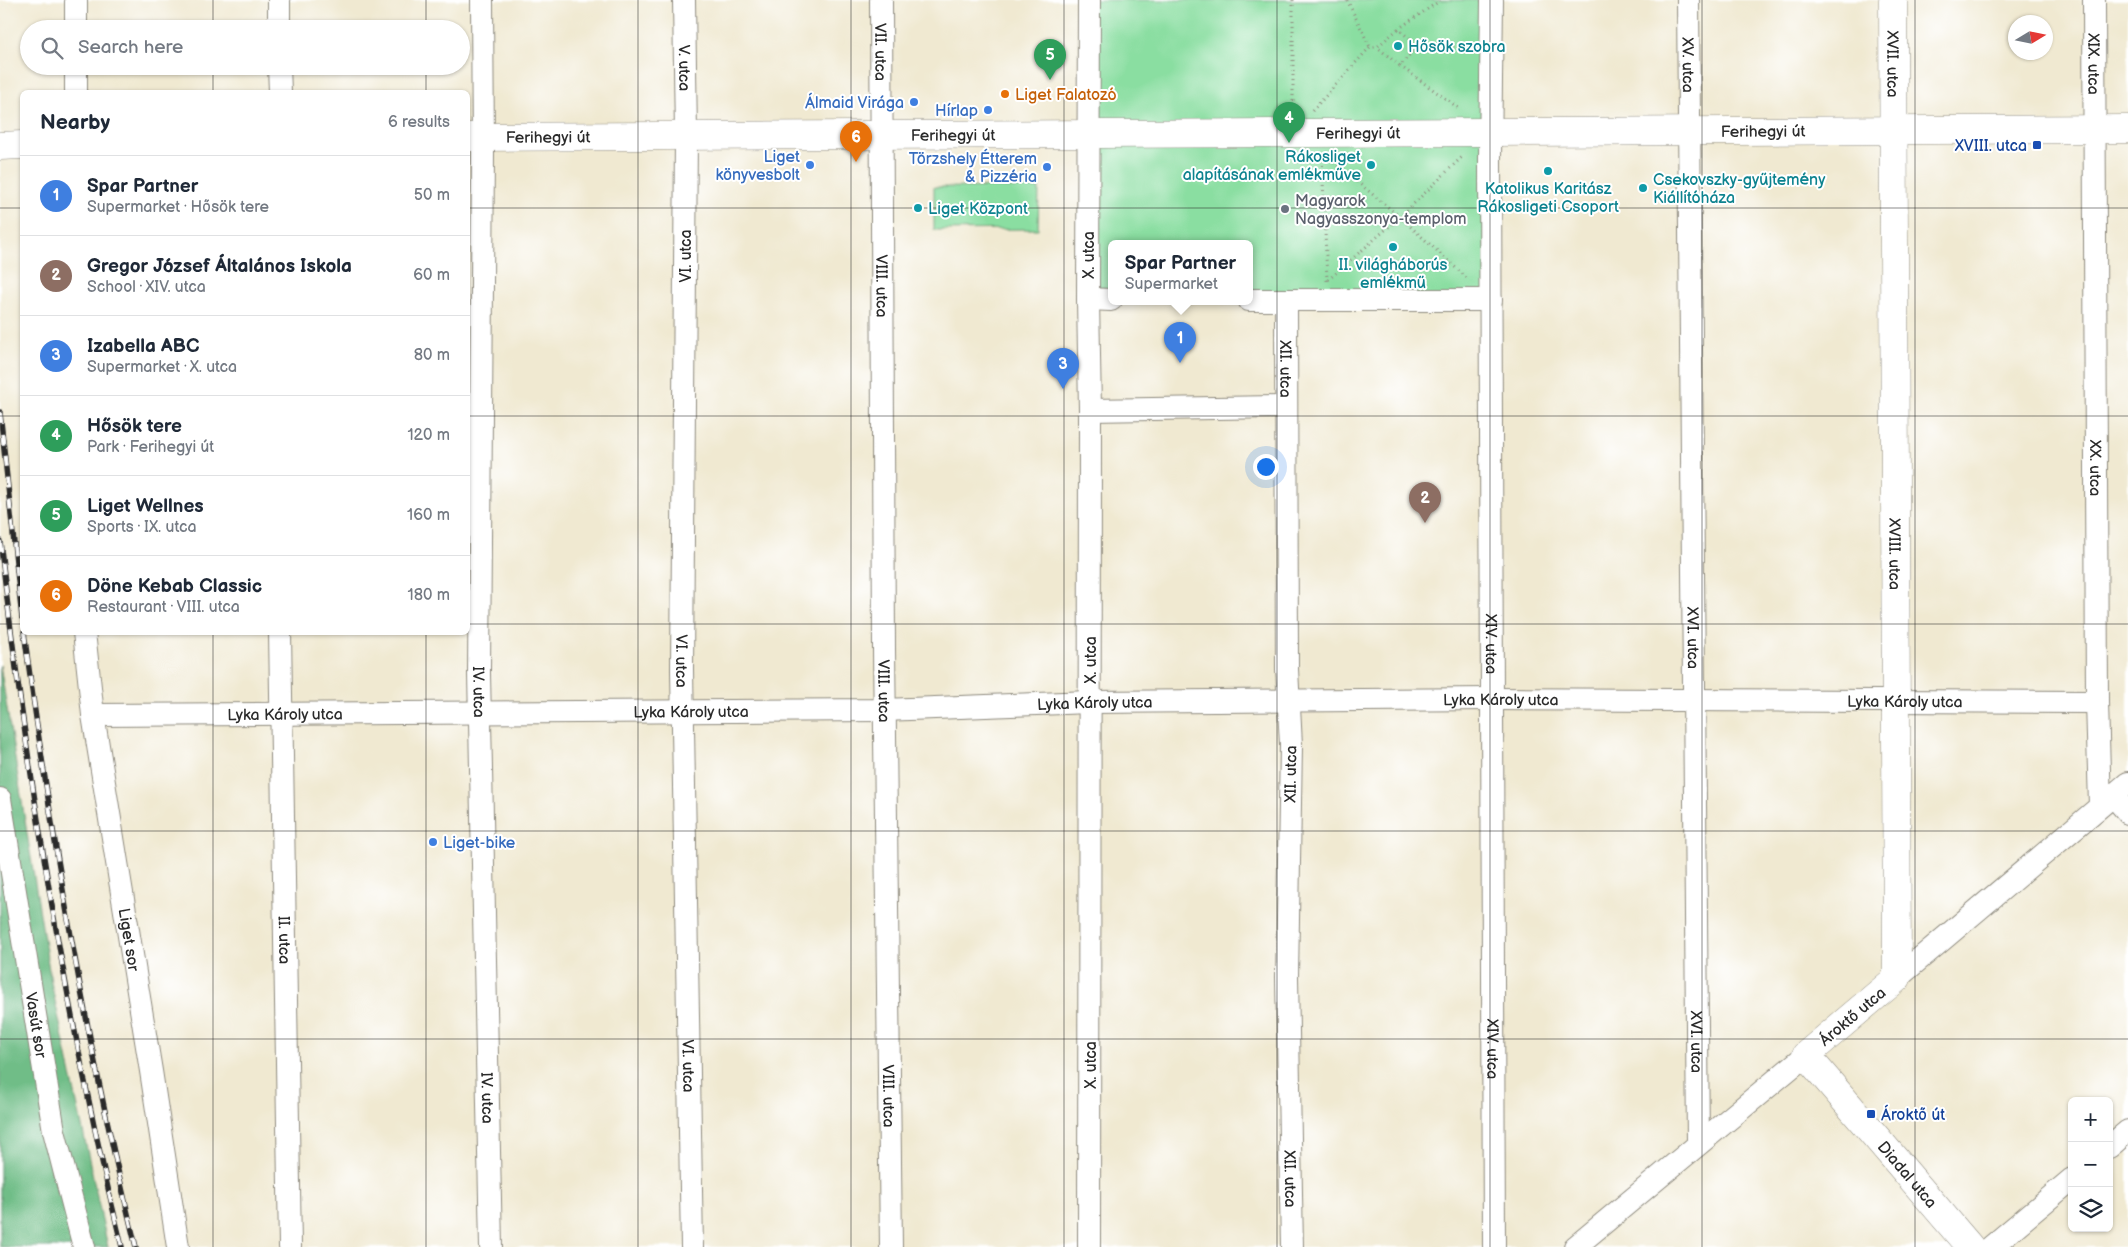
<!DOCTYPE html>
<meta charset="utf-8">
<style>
body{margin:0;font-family:"Balsamiq Sans",sans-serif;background:#f2f2f3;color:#1f2937}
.controls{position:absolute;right:15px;bottom:15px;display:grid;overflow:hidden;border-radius:8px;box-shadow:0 1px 4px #0004}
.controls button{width:45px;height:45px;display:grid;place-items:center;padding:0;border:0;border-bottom:1px solid #e0e1e3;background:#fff;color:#1f2937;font:25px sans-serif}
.compass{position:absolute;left:2008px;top:15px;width:45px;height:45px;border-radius:50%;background:#fff;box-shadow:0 1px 4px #0004;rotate:80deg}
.you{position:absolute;left:1265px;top:466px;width:18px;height:18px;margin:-12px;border:4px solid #fff;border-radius:50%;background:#1a73e8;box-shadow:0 0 0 8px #1a73e833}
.badge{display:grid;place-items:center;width:32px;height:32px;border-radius:50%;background:#c8321e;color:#fff;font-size:16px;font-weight:700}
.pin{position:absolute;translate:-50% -41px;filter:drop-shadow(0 1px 2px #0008)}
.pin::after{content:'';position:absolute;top:26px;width:18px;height:15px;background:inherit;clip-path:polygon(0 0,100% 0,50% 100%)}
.popup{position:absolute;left:1108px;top:240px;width:145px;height:65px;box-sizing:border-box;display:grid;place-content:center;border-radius:8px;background:#fff;filter:drop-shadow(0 1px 4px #0005);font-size:16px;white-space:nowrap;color:#747a83}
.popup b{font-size:19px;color:#1f2937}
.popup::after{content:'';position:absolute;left:50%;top:100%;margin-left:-10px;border:10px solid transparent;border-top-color:#fff}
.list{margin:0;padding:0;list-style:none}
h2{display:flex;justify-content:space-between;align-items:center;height:65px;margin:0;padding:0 20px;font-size:21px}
h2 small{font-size:16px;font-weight:400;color:#747a83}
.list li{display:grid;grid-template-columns:32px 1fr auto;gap:15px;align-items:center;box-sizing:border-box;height:80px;padding:0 20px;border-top:1px solid #e0e1e3}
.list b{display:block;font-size:19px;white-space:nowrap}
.list p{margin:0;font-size:16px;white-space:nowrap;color:#747a83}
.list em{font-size:16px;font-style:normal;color:#747a83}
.icon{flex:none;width:28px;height:28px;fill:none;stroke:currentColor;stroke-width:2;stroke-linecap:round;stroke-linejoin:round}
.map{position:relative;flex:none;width:2128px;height:1247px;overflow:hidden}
.search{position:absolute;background:#fff;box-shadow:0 1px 4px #0004;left:20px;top:20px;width:450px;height:55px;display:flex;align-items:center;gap:12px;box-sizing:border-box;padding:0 18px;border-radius:28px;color:#747a83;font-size:19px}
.panel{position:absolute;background:#fff;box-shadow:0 1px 4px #0004;left:20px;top:90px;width:450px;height:545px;border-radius:8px}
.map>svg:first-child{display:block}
</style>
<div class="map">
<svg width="2128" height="1247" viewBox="0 0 2128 1247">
<rect width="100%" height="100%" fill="#fff"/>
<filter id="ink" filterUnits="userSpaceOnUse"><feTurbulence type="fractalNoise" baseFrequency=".02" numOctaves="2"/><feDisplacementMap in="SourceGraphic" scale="10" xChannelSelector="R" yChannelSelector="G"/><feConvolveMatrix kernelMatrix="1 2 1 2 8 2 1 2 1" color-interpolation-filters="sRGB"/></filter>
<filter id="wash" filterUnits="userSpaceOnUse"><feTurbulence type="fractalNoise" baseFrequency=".0096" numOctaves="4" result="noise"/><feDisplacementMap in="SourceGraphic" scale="20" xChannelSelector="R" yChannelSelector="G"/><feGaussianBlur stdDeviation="1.12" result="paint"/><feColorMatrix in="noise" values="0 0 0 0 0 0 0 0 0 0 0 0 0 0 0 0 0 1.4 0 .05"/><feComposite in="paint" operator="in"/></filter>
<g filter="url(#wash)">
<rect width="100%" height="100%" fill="#f0e9d1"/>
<g fill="#8adea1" stroke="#5a8466">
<polygon points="1089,0 1492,0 1491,300 1249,300 1249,244 1111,244 1111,300 1088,299"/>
<polygon points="934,187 1039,188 1038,229 934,230"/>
</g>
<polygon fill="#6fbd87" stroke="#4d7459" points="0,665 51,982 108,1247 0,1247"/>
</g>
<g filter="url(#ink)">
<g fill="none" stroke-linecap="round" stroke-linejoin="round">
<defs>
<g id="minor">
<polyline points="76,0 76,29"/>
<polyline points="279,0 279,29"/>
<path id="s1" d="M482 0 483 153 479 673 491 1247"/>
<path id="s2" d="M684 0 686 135 682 670 692 1247"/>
<path id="s3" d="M881 0 884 649 891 1247"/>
<polyline points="1089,0 1088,299 1090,410 1089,1247"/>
<path id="s4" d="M1492 0 1490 159 1494 1247"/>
<path id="s5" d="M1688 0 1698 1144"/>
<path id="s6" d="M2094 0 2097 702 2100 806"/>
<polyline points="76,66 76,92"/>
<polyline points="279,66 280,92"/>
<polyline points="1088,299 1111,300"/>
<polyline points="1249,300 1491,300"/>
<path id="s7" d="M1286 300 1287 669 1291 745 1287 977 1292 1247"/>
<polyline points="1090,410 1286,407"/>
<path id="s8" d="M84 632 93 715 151 1071 178 1247"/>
<path id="s9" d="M280 632 290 1247"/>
<path id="s10" d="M93 715 884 710 1090 702 1492 699 2097 702"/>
<polyline points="2113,795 2128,813"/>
<path id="s11" d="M0 799 54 1131 84 1247"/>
<polyline points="1897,978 2128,783"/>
<polyline points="2109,1147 2128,1131"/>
<polyline points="1575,1247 1806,1055"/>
<polyline points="1991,1247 2072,1179"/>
</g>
<g id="tertiary">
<path id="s12" d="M1893 0 1897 978 1806 1055 1970 1247"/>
<path id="s13" d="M468 137 2128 129"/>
<polyline points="0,146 22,145"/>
</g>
</defs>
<use href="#minor" stroke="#8e8a7e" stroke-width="24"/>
<use href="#tertiary" stroke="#8e8a7e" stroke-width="29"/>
<g stroke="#8e8a7e" stroke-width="3" stroke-dasharray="1 4" stroke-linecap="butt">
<polyline points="1293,0 1293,112"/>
<polyline points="1347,0 1370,47"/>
<polyline points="1398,29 1441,0"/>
<polyline points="1418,45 1473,46"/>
<polyline points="1400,66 1460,109"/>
<polyline points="1312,111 1370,47 1377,47 1398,29 1418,45 1400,66 1377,47"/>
<polyline points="1322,155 1327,281"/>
<polyline points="1326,156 1400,217 1468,279"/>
<polyline points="1328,280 1400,217 1463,156"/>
</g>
<use href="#minor" stroke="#fff" stroke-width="22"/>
<use href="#tertiary" stroke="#fff" stroke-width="28"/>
<defs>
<g id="rail">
<polyline points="0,412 22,618"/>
<path d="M0 541C28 779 65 1015 122 1247"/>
<path d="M24 632C52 841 86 1043 136 1247"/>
</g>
</defs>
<use href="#rail" stroke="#2b2b2b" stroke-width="5.5"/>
<use href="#rail" stroke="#fff" stroke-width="4" stroke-dasharray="11" stroke-linecap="butt"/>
</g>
</g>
<path fill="none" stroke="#2b2b2b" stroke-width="1" stroke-opacity="0.55" d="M213 0V29M426 0V29M638 0V1247M851 0V1247M1064 0V1247M1277 0V1247M1490 0V1247M1702 0V1247M1915 0V1247M213 66V92M426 66V92M0 208H22M468 208H2128M0 416H22M468 416H2128M0 624H22M468 624H2128M213 632V1247M426 632V1247M0 831H2128M0 1039H2128"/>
<g fill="#0f9aa8" stroke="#fff" stroke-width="2">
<circle cx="1398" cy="46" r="5"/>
<circle cx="1371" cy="165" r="5"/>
<circle cx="1548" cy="171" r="5"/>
<circle cx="1643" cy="188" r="5"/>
<circle cx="918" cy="208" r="5"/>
<circle cx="1393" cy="247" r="5"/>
</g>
<circle fill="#e8710a" stroke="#fff" stroke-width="2" cx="1005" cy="94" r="5"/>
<g fill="#3f7fe0" stroke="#fff" stroke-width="2">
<circle cx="914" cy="102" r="5"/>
<circle cx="988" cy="110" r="5"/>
<circle cx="810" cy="165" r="5"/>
<circle cx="1047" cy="167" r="5"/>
<circle cx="433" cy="842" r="5"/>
</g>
<g fill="#1a4fb4" stroke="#fff" stroke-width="2">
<rect x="2032" y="140" width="10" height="10" rx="2.5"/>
<rect x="1866" y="1109" width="10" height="10" rx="2.5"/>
</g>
<circle fill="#6b7280" stroke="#fff" stroke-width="2" cx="1285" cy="209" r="5"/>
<g text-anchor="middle" stroke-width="4" stroke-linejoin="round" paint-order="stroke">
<g font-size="16" fill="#0d838f" stroke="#fff" text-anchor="start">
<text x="1408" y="52">Hősök szobra</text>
<text x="1361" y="162" text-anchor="end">Rákosliget<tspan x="1361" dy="18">alapításának emlékműve</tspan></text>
<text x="1653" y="185">Csekovszky-gyűjtemény<tspan x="1653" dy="18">Kiállítóháza</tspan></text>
<text x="1548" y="194" text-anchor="middle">Katolikus Karitász<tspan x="1548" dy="18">Rákosligeti Csoport</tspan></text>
<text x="928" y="214">Liget Központ</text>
<text x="1393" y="270" text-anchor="middle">II. világháborús<tspan x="1393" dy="18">emlékmű</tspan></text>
</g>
<g font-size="16" fill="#2b2b2b" stroke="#fff">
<text dy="6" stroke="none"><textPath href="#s3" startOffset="52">VII. utca</textPath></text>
<text dy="6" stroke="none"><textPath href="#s12" startOffset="64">XVII. utca</textPath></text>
<text dy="6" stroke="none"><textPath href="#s6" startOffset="64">XIX. utca</textPath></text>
<text dy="6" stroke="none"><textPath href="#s5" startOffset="65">XV. utca</textPath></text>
<text dy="6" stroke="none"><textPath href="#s2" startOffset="68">V. utca</textPath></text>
<text dy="6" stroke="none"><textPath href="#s13" startOffset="1295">Ferihegyi út</textPath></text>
<text dy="6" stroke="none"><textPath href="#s13" startOffset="890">Ferihegyi út</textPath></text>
<text dy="6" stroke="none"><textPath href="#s13" startOffset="485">Ferihegyi út</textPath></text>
<text dy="6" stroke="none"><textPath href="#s13" startOffset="80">Ferihegyi út</textPath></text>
<text transform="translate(1088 255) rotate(-90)" y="6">X. utca</text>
<text transform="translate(685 256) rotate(-90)" y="6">VI. utca</text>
<text dy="6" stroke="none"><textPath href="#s3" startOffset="286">VIII. utca</textPath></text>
<text dy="6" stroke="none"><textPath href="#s7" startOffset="69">XII. utca</textPath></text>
<text dy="6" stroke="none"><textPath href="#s6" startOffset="468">XX. utca</textPath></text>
<text dy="6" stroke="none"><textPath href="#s12" startOffset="554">XVIII. utca</textPath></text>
<text dy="6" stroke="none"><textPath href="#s5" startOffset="638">XVI. utca</textPath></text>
<text dy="6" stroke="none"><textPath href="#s4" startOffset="644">XIV. utca</textPath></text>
<text transform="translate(1090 660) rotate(-90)" y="6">X. utca</text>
<text dy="6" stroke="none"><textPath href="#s2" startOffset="661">VI. utca</textPath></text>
<text dy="6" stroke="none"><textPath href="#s3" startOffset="691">VIII. utca</textPath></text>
<text dy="6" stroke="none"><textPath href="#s1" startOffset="692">IV. utca</textPath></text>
<text dy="6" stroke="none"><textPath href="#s10" startOffset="1408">Lyka Károly utca</textPath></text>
<text dy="6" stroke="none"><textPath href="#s10" startOffset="1812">Lyka Károly utca</textPath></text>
<text dy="6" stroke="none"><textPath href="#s10" startOffset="1002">Lyka Károly utca</textPath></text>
<text dy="6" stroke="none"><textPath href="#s10" startOffset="598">Lyka Károly utca</textPath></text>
<text dy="6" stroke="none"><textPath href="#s10" startOffset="192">Lyka Károly utca</textPath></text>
<text transform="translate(1290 774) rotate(-89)" y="6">XII. utca</text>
<text dy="6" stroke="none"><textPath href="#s8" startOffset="311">Liget sor</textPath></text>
<text dy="6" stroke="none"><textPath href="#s9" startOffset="308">II. utca</textPath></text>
<text transform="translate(1852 1016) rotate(-40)" y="6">Ároktő utca</text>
<text dy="6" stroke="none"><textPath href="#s11" startOffset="229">Vasút sor</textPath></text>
<text dy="6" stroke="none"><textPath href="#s5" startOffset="1042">XVI. utca</textPath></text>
<text dy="6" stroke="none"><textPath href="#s4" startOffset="1049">XIV. utca</textPath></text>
<text transform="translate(1090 1065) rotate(-90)" y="6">X. utca</text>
<text dy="6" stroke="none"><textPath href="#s2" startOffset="1066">VI. utca</textPath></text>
<text dy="6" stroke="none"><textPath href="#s3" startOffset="1096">VIII. utca</textPath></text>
<text dy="6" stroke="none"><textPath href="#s1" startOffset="1098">IV. utca</textPath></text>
<text dy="6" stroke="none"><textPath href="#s12" startOffset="1254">Diadal utca</textPath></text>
<text dy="6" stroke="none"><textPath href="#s7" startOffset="879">XII. utca</textPath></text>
</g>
<g font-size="16" fill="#c56008" stroke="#fff" text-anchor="start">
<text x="1015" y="100">Liget Falatozó</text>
</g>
<g font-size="16" fill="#366cbe" stroke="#fff" text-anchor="end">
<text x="904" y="108">Álmaid Virága</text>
<text x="978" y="116">Hírlap</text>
<text x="800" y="162">Liget<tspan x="800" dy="18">könyvesbolt</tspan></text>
<text x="1037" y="164">Törzshely Étterem<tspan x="1037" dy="18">&amp; Pizzéria</tspan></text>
<text x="443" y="848" text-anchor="start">Liget-bike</text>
</g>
<g font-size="16" fill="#164399" stroke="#fff" text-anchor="end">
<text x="2027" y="151">XVIII. utca</text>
<text x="1881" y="1120" text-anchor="start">Ároktő út</text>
</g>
<g font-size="16" fill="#5b616d" stroke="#fff" text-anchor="start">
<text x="1295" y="206">Magyarok<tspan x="1295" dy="18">Nagyasszonya-templom</tspan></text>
</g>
</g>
</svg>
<div class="controls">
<button>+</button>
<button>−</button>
<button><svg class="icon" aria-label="layers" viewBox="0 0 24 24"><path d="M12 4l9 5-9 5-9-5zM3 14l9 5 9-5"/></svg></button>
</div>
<svg class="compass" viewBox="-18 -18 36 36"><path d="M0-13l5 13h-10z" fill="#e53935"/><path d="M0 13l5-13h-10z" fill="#747a83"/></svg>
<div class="you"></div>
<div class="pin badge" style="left:1180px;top:363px;background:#3f7fe0">1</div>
<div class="popup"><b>Spar Partner</b>Supermarket</div>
<div class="pin badge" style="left:1425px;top:523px;background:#8d6e63">2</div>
<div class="pin badge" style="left:1063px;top:389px;background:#3f7fe0">3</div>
<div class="pin badge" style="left:1289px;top:143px;background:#2e9e5b">4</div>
<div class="pin badge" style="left:1050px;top:80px;background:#2e9e5b">5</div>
<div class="pin badge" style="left:856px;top:162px;background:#e8710a">6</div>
<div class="search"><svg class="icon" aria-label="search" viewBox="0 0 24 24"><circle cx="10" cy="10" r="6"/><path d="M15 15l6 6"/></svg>Search here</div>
<section class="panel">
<h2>Nearby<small>6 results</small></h2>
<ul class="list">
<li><span class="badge" style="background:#3f7fe0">1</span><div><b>Spar Partner</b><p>Supermarket · Hősök tere</p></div><em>50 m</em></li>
<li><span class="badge" style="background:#8d6e63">2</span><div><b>Gregor József Általános Iskola</b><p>School · XIV. utca</p></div><em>60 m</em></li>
<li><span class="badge" style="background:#3f7fe0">3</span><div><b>Izabella ABC</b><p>Supermarket · X. utca</p></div><em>80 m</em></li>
<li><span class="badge" style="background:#2e9e5b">4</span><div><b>Hősök tere</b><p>Park · Ferihegyi út</p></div><em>120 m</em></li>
<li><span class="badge" style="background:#2e9e5b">5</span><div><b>Liget Wellnes</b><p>Sports · IX. utca</p></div><em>160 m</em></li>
<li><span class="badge" style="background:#e8710a">6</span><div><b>Döne Kebab Classic</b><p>Restaurant · VIII. utca</p></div><em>180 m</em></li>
</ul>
</section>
</div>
